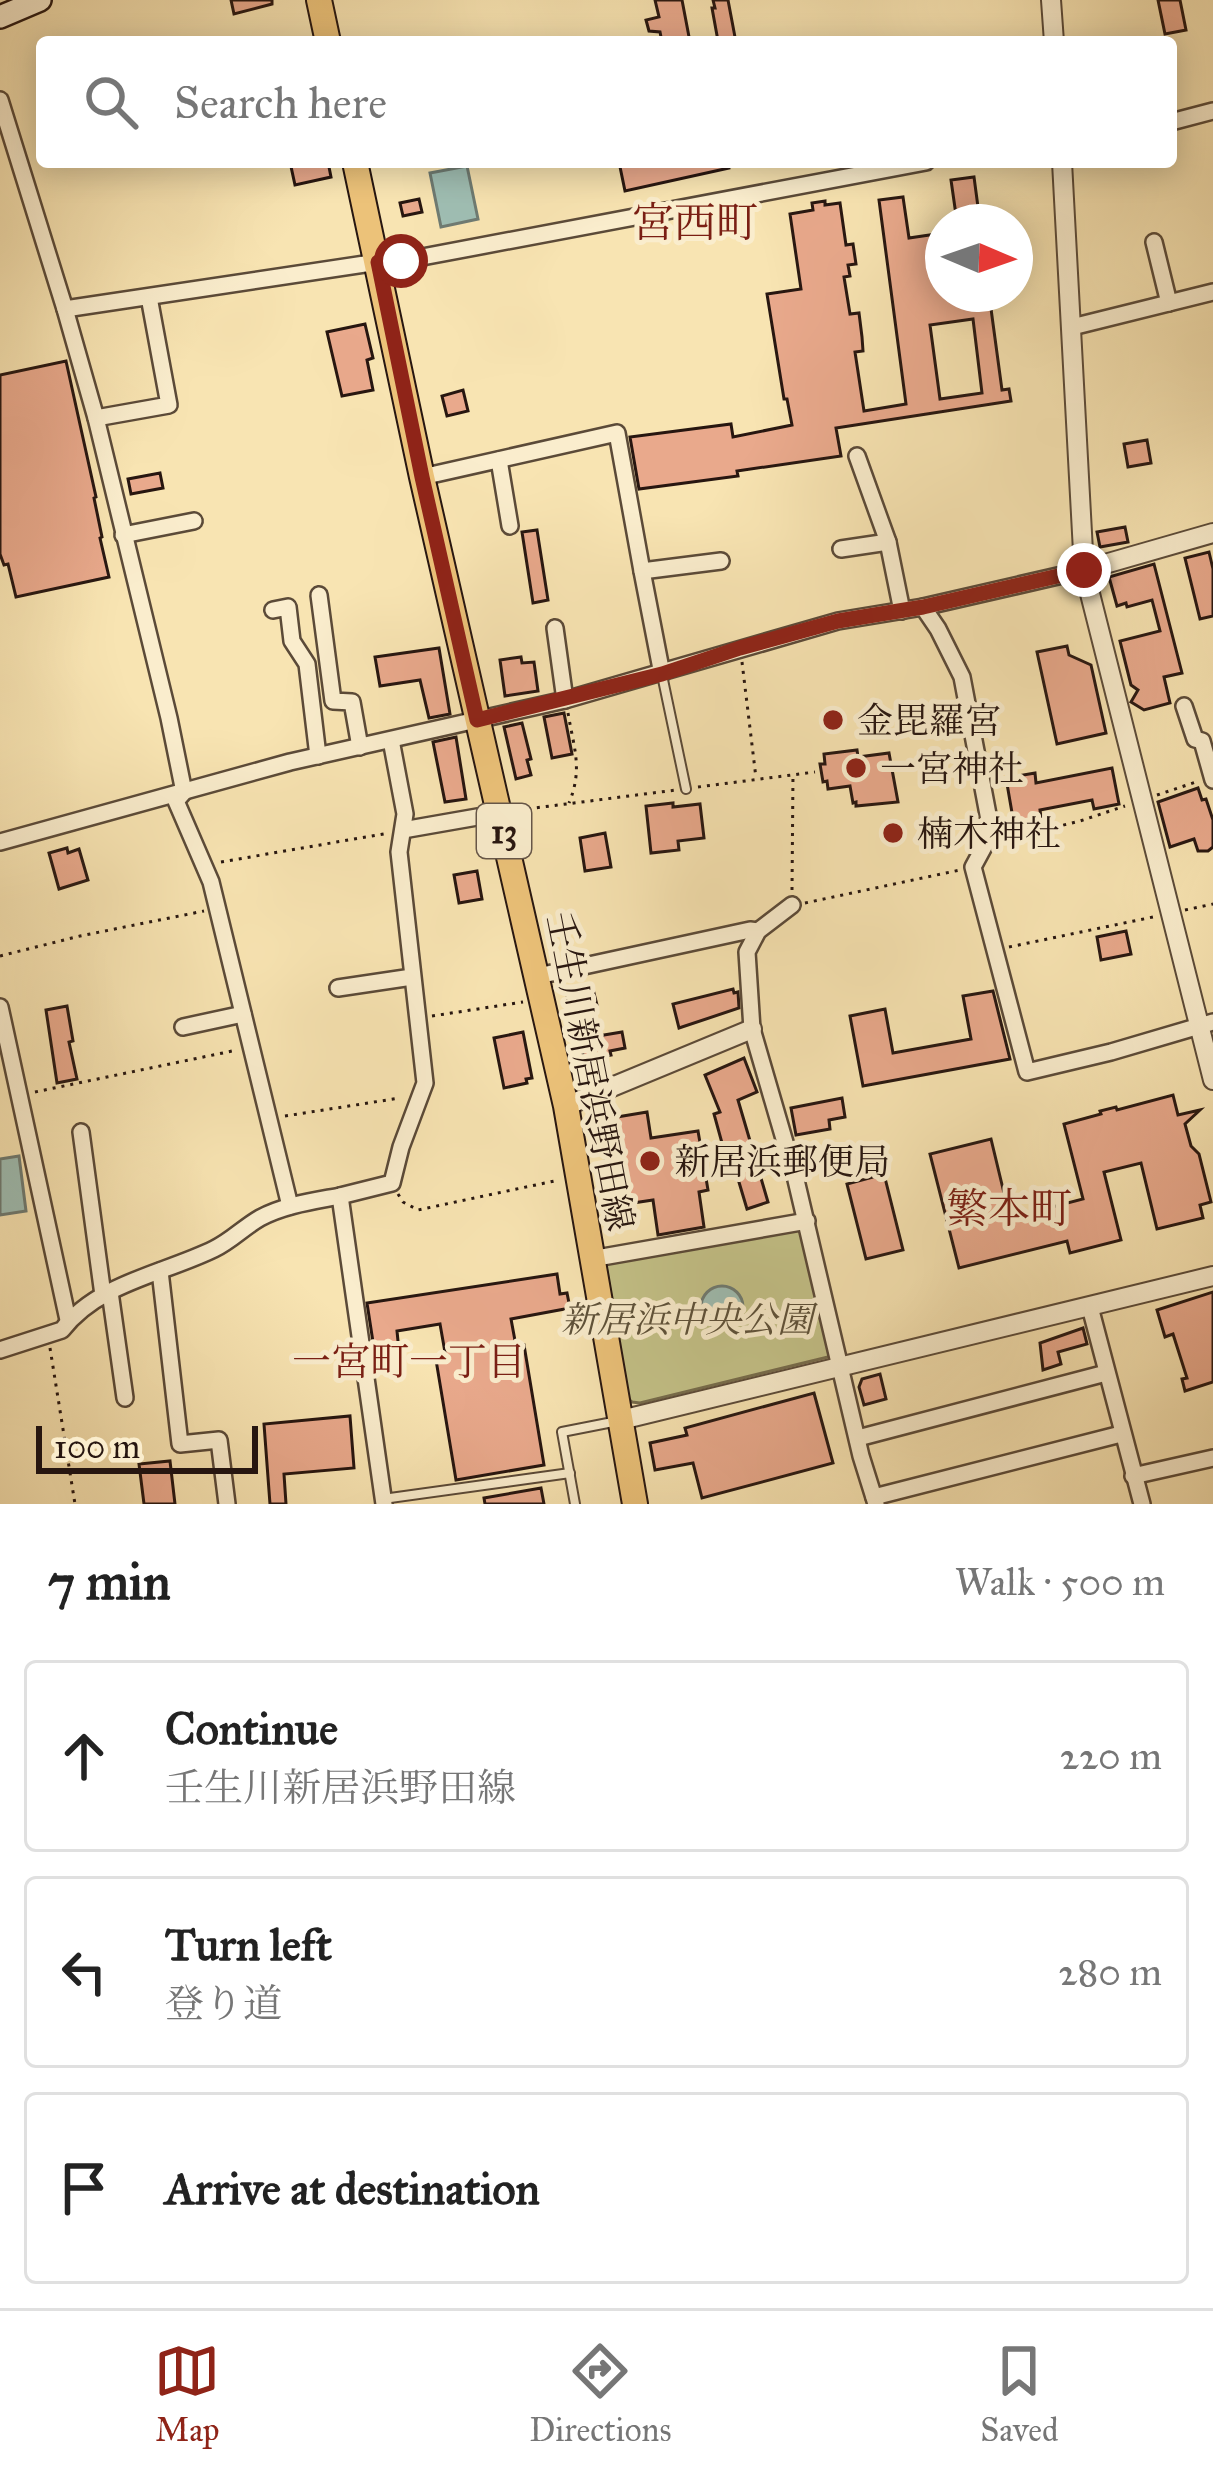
<!DOCTYPE html>
<meta charset="utf-8">
<style>
body{margin:0;font-family:"IM FELL Great Primer","Noto Serif JP",serif;background:#f2f2f2;color:#222}
.compass{position:absolute;left:925px;top:204px;width:108px;height:108px;border-radius:50%;background:#fff;box-shadow:0 6px 30px #0003;rotate:92deg}
.scale{position:absolute;left:36px;bottom:30px;width:222px;box-sizing:border-box;padding-left:12px;border:6px solid #271610;border-top:0;font-size:33px;line-height:42px;white-space:nowrap;color:#271610;-webkit-text-stroke:9px #faedcd;paint-order:stroke}
.stop{position:absolute;width:36px;height:36px;margin:-27px;border:9px solid #8f2418;border-radius:50%;background:#fff}
.stop.end{background:#8f2418;border-color:#fff;box-shadow:0 3px 12px #0008}
.list{margin:0;padding:0;list-style:none}
h2{display:flex;justify-content:space-between;align-items:center;height:156px;margin:0;padding:0 48px;font-size:51px}
h2 small{font-size:39px;font-weight:400;color:#767676}
.list li{display:grid;grid-template-columns:78px 1fr auto;gap:36px;align-items:center;box-sizing:border-box;height:192px;margin:0 24px 24px;padding:0 24px;border:3px solid #e0e0e0;border-radius:12px}
.list b{display:block;font-size:45px;white-space:nowrap}
.list p{margin:0;font-size:39px;white-space:nowrap;color:#767676}
.list em{font-size:39px;font-style:normal;color:#767676}
.icon{flex:none;width:66px;height:66px;fill:none;stroke:currentColor;stroke-width:2;stroke-linecap:round;stroke-linejoin:round}
.map{position:relative;flex:none;width:1213px;height:1504px;overflow:hidden}
.search{position:absolute;background:#fff;box-shadow:0 6px 30px #0003;left:36px;right:36px;top:36px;height:132px;display:flex;align-items:center;gap:30px;box-sizing:border-box;padding:0 42px;border-radius:12px;color:#767676;font-size:45px}
.sheet{height:804px;background:#fff}
nav{display:flex;justify-content:space-around;align-items:center;box-sizing:border-box;height:168px;border-top:3px solid #e0e0e0;background:#fff;font-size:33px;color:#767676}
nav a{display:grid;justify-items:center;gap:6px}
nav .on{color:#8f2418}
.map>svg:first-child{display:block}
</style>
<div class="map">
<svg width="1213" height="1504" viewBox="0 0 1213 1504">
<rect width="100%" height="100%" fill="#f8e4b2"/>
<filter id="stains"><feTurbulence type="fractalNoise" baseFrequency=".00167" numOctaves="4"/><feColorMatrix values="0 0 0 0 .2 0 0 0 0 .09 0 0 0 0 .02 0 0 0 .5 -.17"/></filter>
<radialGradient id="worn" r=".72"><stop offset=".6" stop-color="#630" stop-opacity="0"/><stop offset="1" stop-color="#630" stop-opacity=".3"/></radialGradient>
<polygon fill="#c4c288" stroke="#766c4c" stroke-width="3" points="801,1229 832,1350 828,1357 640,1403 632,1402 628,1399 606,1266 609,1262"/>
<g fill="#9fbeb3" stroke="#6f7b72" stroke-width="3">
<polygon points="467,166 478,219 441,227 430,173"/>
<polygon points="19,1156 26,1211 0,1215 0,1159"/>
<circle cx="722" cy="1307" r="21"/>
</g>
<g fill="#e9a98c" stroke="#271610" stroke-width="3" fill-rule="evenodd">
<polygon points="231,0 272,0 272,4 234,14"/>
<polygon points="655,0 682,0 690,42 662,42 660,32 649,31 646,20 659,17"/>
<polygon points="713,0 728,0 735,37 718,41 712,8 715,8"/>
<polygon points="1158,0 1180,0 1186,30 1165,34"/>
<polygon points="290,162 328,162 331,177 295,185"/>
<polygon points="619,162 729,162 729,168 625,191"/>
<polygon points="974,177 980,222 957,222 951,180"/>
<path d="M903 197 909 238 943 233V294H989L1002 390 1009 389 1011 401 836 428 841 456 737 471 738 476 639 489 630 437 731 424 733 437 792 425 787 399H784L767 294 801 289 790 214 813 210 812 203 825 201V205L840 203 846 245 853 244 856 264 848 265 850 276 844 277 850 314 859 313 862 337 863 351 855 352 864 411 906 404 879 200ZM973 319 982 393 940 399 930 325Z"/>
<polygon points="419,199 422,212 403,216 400,203"/>
<polygon points="365,324 373,358 367,360 373,390 342,396 327,332"/>
<polygon points="66,361 96,497 94,498 102,537 100,538 109,577 16,597 8,564 4,565 0,554 0,375"/>
<polygon points="463,390 468,411 447,416 442,396"/>
<polygon points="1147,440 1151,463 1128,467 1124,444"/>
<polygon points="160,473 163,488 131,494 128,479"/>
<polygon points="1125,527 1128,542 1100,547 1097,532"/>
<polygon points="537,530 548,600 533,603 522,532"/>
<polygon points="1209,552 1213,569 1213,616 1200,619 1185,558"/>
<polygon points="1154,564 1182,673 1164,677 1170,703 1144,710 1131,702 1138,690 1131,685 1120,641 1160,631 1152,600 1127,607 1126,603 1117,606 1109,577"/>
<polygon points="1067,646 1069,655 1091,665 1106,733 1057,744 1037,652"/>
<polygon points="439,648 450,714 429,718 420,680 380,686 375,657"/>
<polygon points="521,657 522,663 534,662 538,691 505,696 500,660"/>
<polygon points="564,713 572,754 552,758 544,717"/>
<polygon points="522,723 531,759 527,760 531,775 516,779 504,727"/>
<polygon points="456,737 466,799 445,802 433,742"/>
<polygon points="857,750 858,757 889,753 898,802 856,806 856,802 853,803 850,786 828,789 827,781 823,782 820,764 825,764 824,754"/>
<polygon points="1112,768 1119,804 1094,809 1092,800 1040,810 1042,825 1015,830 1006,778 1035,773 1036,783"/>
<polygon points="1198,788 1202,800 1206,799 1213,820 1213,847 1208,851 1198,851 1194,839 1170,847 1158,802"/>
<polygon points="673,803 673,807 700,804 704,838 678,841 679,850 651,853 646,806"/>
<polygon points="605,833 611,867 585,871 580,838"/>
<polygon points="67,848 68,853 79,849 88,880 59,889 49,853"/>
<polygon points="477,871 482,899 459,903 454,875"/>
<polygon points="1126,931 1131,954 1101,960 1097,937"/>
<polygon points="733,989 734,993 738,992 739,1008 679,1028 673,1004"/>
<polygon points="993,991 1010,1059 863,1086 850,1016 885,1009 893,1053 971,1039 963,996"/>
<polygon points="594,993 597,1005 570,1010 567,998"/>
<polygon points="67,1006 73,1041 69,1042 77,1079 57,1083 46,1010"/>
<polygon points="523,1032 532,1078 526,1079 527,1083 504,1088 494,1038"/>
<polygon points="622,1032 625,1048 610,1051 611,1055 584,1060 580,1039"/>
<polygon points="744,1058 757,1092 738,1100 768,1202 747,1209 730,1152 725,1154 714,1114 720,1112 705,1075"/>
<polygon points="1173,1095 1178,1115 1200,1110 1185,1124 1191,1146 1199,1154 1211,1202 1200,1205 1203,1218 1157,1229 1141,1163 1104,1172 1121,1240 1070,1253 1067,1241 959,1268 930,1154 991,1139 1010,1218 1083,1199 1064,1124 1101,1114 1100,1111 1116,1107 1117,1110"/>
<polygon points="842,1098 845,1117 829,1120 830,1129 796,1135 791,1108"/>
<polygon points="647,1112 651,1138 698,1131 708,1190 699,1192 704,1227 658,1235 653,1200 613,1206 599,1120"/>
<polygon points="884,1174 903,1250 866,1259 847,1184"/>
<polygon points="557,1274 560,1294 567,1293 570,1308 511,1319 516,1346 524,1345 544,1465 456,1480 436,1360 446,1358 440,1324 397,1331 399,1351 375,1355 367,1303"/>
<polygon points="1213,1292 1213,1382 1185,1391 1182,1379 1187,1378 1173,1334 1165,1337 1157,1310"/>
<polygon points="1083,1328 1087,1344 1058,1352 1061,1364 1043,1370 1040,1343"/>
<polygon points="880,1374 886,1399 864,1405 859,1387 862,1379"/>
<polygon points="814,1393 833,1463 702,1498 693,1463 655,1470 650,1443 687,1435 685,1428"/>
<polygon points="350,1416 354,1468 284,1474 286,1504 270,1504 264,1424"/>
<polygon points="170,1461 175,1504 144,1504 139,1464"/>
<polygon points="541,1488 544,1504 485,1504 484,1498"/>
</g>
<g fill="none" stroke-linecap="round" stroke-linejoin="round">
<defs>
<g id="service">
<polyline points="662,675 686,789"/>
<polyline points="383,1499 570,1473"/>
<polyline points="575,1504 562,1432 618,1421"/>
</g>
<g id="minor">
<polyline points="0,100 65,309 96,418 169,718 184,792 176,801 211,882 290,1206"/>
<polyline points="1171,122 1213,111"/>
<polyline points="1154,242 1169,303"/>
<polyline points="65,309 378,262 401,261 926,162"/>
<polyline points="1072,327 1213,292"/>
<polyline points="96,418 169,405 149,297"/>
<polyline points="857,456 888,542 902,611"/>
<polyline points="499,460 510,526"/>
<polyline points="422,477 617,433 642,571 721,561"/>
<polyline points="123,535 194,521"/>
<polyline points="841,549 888,542"/>
<polyline points="642,571 662,674"/>
<polyline points="319,595 333,701 352,702 360,747"/>
<polyline points="923,607 938,629 962,677 990,825 986,843 973,867 1027,1072 1111,1052 1213,1022"/>
<polyline points="273,610 288,607 292,641 307,664 318,756"/>
<polyline points="555,628 565,700"/>
<polyline points="1184,706 1195,739 1202,741 1213,780"/>
<polyline points="403,830 500,813"/>
<polyline points="0,842 290,762 565,700 838,621 923,607 1084,570"/>
<polyline points="792,905 758,931 747,952 752,1029 796,1180 861,1456 876,1504"/>
<polyline points="538,976 750,930 758,931"/>
<polyline points="338,988 412,977"/>
<polyline points="0,1007 68,1320"/>
<polyline points="183,1027 243,1014"/>
<polyline points="81,1132 103,1295"/>
<polyline points="340,1196 392,1183 401,1147 425,1083 399,852 405,814 391,740"/>
<polyline points="591,1259 807,1221"/>
<polyline points="160,1271 180,1444 219,1440 227,1504"/>
<polyline points="110,1292 125,1398"/>
<polyline points="1090,1307 1142,1504"/>
<path d="M0 1350 62 1330C98 1283 163 1274 214 1249 231 1241 244 1227 260 1218 284 1205 314 1201 340 1196L384 1504"/>
<polyline points="858,1438 1106,1373"/>
<polyline points="1133,1476 1213,1458"/>
<polyline points="874,1497 1121,1434"/>
</g>
<g id="tertiary">
<polyline points="1051,0 1054,42"/>
<polyline points="1062,162 1084,570 1213,1080"/>
<polyline points="1084,570 1213,533"/>
<polyline points="566,1106 752,1029"/>
<polyline points="621,1420 1213,1276"/>
</g>
<polyline id="secondary" points="0,17 40,0"/>
<g id="primary">
<polyline points="319,0 328,42"/>
<polyline points="355,162 422,477 566,1106 635,1504"/>
</g>
</defs>
<use href="#service" stroke="#5b4a38" stroke-width="12"/>
<use href="#minor" stroke="#5b4a38" stroke-width="20"/>
<use href="#tertiary" stroke="#5b4a38" stroke-width="22"/>
<use href="#secondary" stroke="#271610" stroke-width="26"/>
<use href="#primary" stroke="#271610" stroke-width="28"/>
<g stroke="#271610" stroke-width="3" stroke-dasharray="3 6" stroke-linecap="butt">
<polyline points="742,662 756,778"/>
<path d="M568 713C574 749 583 769 569 803"/>
<polyline points="698,787 815,772"/>
<polyline points="1157,795 1199,781"/>
<polyline points="519,810 676,790"/>
<polyline points="1002,840 1080,821 1125,806"/>
<polyline points="221,862 389,833"/>
<polyline points="792,890 793,774"/>
<polyline points="805,903 960,870"/>
<polyline points="1185,910 1213,904"/>
<polyline points="1009,947 1153,917"/>
<polyline points="0,956 80,936 204,911"/>
<polyline points="432,1016 523,1002"/>
<polyline points="35,1092 237,1050"/>
<polyline points="285,1116 400,1098"/>
<polyline points="398,1194 403,1202 418,1210 559,1180"/>
<polyline points="50,1348 75,1504"/>
</g>
<use href="#service" stroke="#faedcd" stroke-width="8"/>
<use href="#minor" stroke="#faedcd" stroke-width="15"/>
<use href="#tertiary" stroke="#faedcd" stroke-width="18"/>
<use href="#secondary" stroke="#faedcd" stroke-width="21"/>
<use href="#primary" stroke="#ecc279" stroke-width="24"/>
</g>
<g fill="none" stroke-linecap="round" stroke-linejoin="round">
<polyline stroke="#8f2418" stroke-width="15" points="401,261 378,262 422,477 477,720 662,674 740,648 838,621 923,607 1084,570"/>
</g>
<g fill="#8f2418" stroke="#faedcd" stroke-width="4.5">
<circle cx="833" cy="720" r="12"/>
<circle cx="856" cy="768" r="12"/>
<circle cx="893" cy="833" r="12"/>
<circle cx="650" cy="1161" r="12"/>
</g>
<g text-anchor="middle" stroke-width="10" stroke-linejoin="round" paint-order="stroke">
<rect fill="#faedcd" stroke="#665649" stroke-width="3" x="477" y="804" width="54" height="54" rx="9"/>
<g font-size="33" font-weight="bold" fill="#271610">
<text x="504" y="843">13</text>
</g>
<g font-size="36" fill="#271610" stroke="#faedcd" text-anchor="start">
<text x="857" y="733">金毘羅宮</text>
<text x="880" y="781">一宮神社</text>
<text x="917" y="846">楠木神社</text>
<text x="674" y="1174">新居浜郵便局</text>
</g>
<g font-size="36" fill="#271610" stroke="#faedcd">
<text transform="translate(591 1071) rotate(79)" y="13">壬生川新居浜野田線</text>
</g>
<g font-size="36" font-style="italic" fill="#5e523a" stroke="#faedcd">
<text x="687" y="1332">新居浜中央公園</text>
</g>
<g font-size="39" fill="#7a1f14" stroke="#faedcd">
<text x="409" y="1375">一宮町一丁目</text>
</g>
<g font-size="42" fill="#7a1f14" stroke="#faedcd">
<text x="695" y="237">宮西町</text>
<text x="1009" y="1223">繁本町</text>
</g>
</g>
<rect width="100%" height="100%" filter="url(#stains)"/>
<rect width="100%" height="100%" fill="url(#worn)"/>
</svg>
<svg class="compass" viewBox="-18 -18 36 36"><path d="M0-13l5 13h-10z" fill="#e53935"/><path d="M0 13l5-13h-10z" fill="#767676"/></svg>
<div class="scale">100 m</div>
<div class="stop" style="left:401px;top:261px"></div>
<div class="stop end" style="left:1084px;top:570px"></div>
<div class="search"><svg class="icon" aria-label="search" viewBox="0 0 24 24"><circle cx="10" cy="10" r="6"/><path d="M15 15l6 6"/></svg>Search here</div>
</div>
<section class="sheet">
<h2>7 min<small>Walk · 500 m</small></h2>
<ul class="list">
<li><svg class="icon" aria-label="ahead" viewBox="0 0 24 24"><path d="M12 20V5M6 11l6-6 6 6"/></svg><div><b>Continue</b><p>壬生川新居浜野田線</p></div><em>220 m</em></li>
<li><svg class="icon" aria-label="left" viewBox="0 0 24 24"><path d="M17 20v-9H6M10 6l-5 5 5 5"/></svg><div><b>Turn left</b><p>登り道</p></div><em>280 m</em></li>
<li><svg class="icon" aria-label="arrive" viewBox="0 0 24 24"><path d="M6 21V4h12l-3 4 3 4H6"/></svg><div><b>Arrive at destination</b></div></li>
</ul>
</section>
<nav>
<a class="on"><svg class="icon" aria-label="map" viewBox="0 0 24 24"><path d="M3 6l6-2 6 2 6-2v14l-6 2-6-2-6 2zM9 4v14M15 6v14"/></svg>Map</a>
<a><svg class="icon" aria-label="directions" viewBox="0 0 24 24"><path d="M12 3l9 9-9 9-9-9zM9 14v-3h6M13 9l2 2-2 2"/></svg>Directions</a>
<a><svg class="icon" aria-label="saved" viewBox="0 0 24 24"><path d="M7 4h10v16l-5-4-5 4z"/></svg>Saved</a>
</nav>
